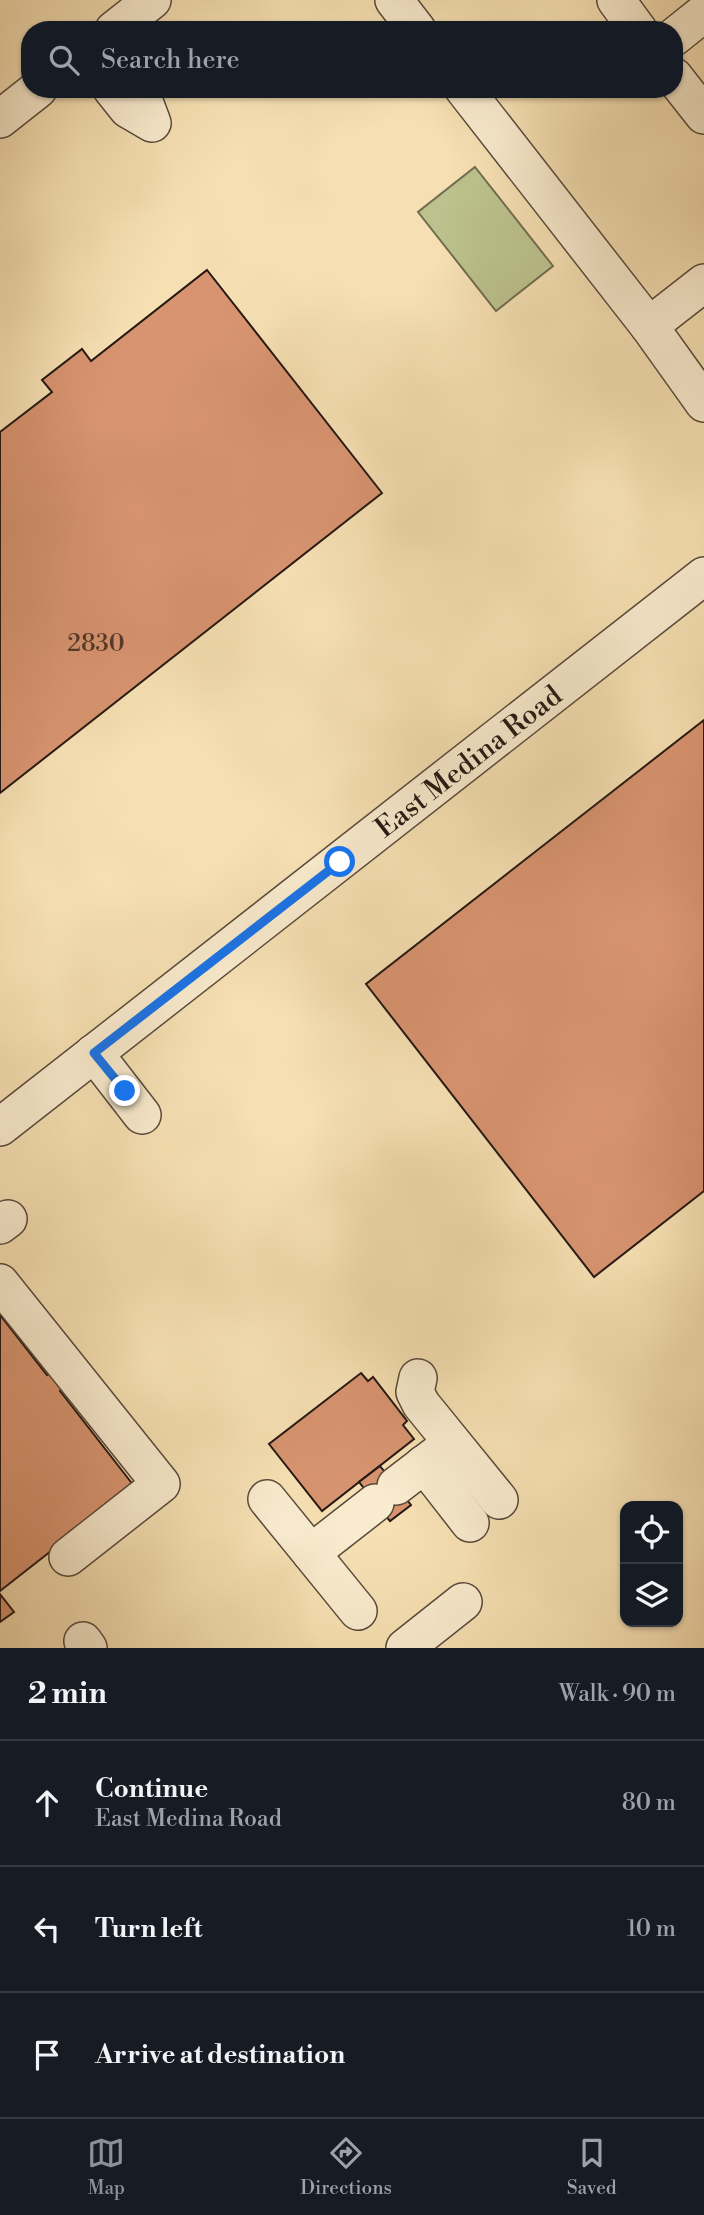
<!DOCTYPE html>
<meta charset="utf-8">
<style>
body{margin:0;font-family:"Libre Bodoni",serif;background:#20242c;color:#f1f3f6}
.controls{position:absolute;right:21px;bottom:21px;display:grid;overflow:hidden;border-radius:14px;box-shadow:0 2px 5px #0004}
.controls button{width:63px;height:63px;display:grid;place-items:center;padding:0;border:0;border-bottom:2px solid #363941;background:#171b24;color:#f1f3f6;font:35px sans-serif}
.stop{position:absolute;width:21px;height:21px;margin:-16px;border:5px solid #1a73e8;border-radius:50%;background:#fff}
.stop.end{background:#1a73e8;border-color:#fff;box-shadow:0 2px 7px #0008}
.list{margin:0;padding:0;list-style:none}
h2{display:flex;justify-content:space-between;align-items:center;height:91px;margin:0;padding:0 28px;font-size:30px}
h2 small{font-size:23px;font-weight:400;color:#9ea1a6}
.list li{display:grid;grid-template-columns:46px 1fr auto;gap:21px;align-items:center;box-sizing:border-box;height:126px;padding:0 28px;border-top:2px solid #363941}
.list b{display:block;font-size:26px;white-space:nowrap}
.list p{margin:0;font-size:23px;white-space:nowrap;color:#9ea1a6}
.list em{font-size:23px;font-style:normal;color:#9ea1a6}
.icon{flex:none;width:38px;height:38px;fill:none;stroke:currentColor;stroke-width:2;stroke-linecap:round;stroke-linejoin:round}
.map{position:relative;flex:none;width:704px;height:1648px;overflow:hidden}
.search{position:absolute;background:#171b24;box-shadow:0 2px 5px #0004;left:21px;right:21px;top:21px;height:77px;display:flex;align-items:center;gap:18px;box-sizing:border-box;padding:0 24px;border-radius:28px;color:#9ea1a6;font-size:26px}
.sheet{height:469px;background:#171b24}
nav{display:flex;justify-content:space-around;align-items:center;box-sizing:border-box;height:98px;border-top:2px solid #363941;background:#171b24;font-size:19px;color:#9ea1a6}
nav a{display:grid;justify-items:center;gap:4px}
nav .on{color:#8c9099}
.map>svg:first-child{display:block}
</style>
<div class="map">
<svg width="704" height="1648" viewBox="0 0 704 1648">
<rect width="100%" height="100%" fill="#f6e0b3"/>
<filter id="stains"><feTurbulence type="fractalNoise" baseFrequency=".00286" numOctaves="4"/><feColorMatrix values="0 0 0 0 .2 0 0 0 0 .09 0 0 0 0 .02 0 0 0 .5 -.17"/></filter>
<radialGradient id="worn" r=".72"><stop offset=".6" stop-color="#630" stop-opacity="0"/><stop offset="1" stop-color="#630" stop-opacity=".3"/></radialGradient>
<polygon fill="#bcc28d" stroke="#706d50" stroke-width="2" points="475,167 553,266 496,311 418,212"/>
<g fill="#d89470" stroke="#241813" stroke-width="2">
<polygon points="207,270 382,493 0,793 0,432 52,392 42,380 82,349 91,361"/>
<polygon points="704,720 704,1191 594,1277 366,984"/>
<polygon points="0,1315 47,1375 53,1370 65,1387 60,1391 134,1486 0,1591"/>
<polygon points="361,1373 368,1381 373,1377 407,1421 403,1425 414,1439 322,1511 269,1444"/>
<polygon points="380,1466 411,1505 390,1521 359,1482"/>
<polygon points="0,1594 14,1612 0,1622"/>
</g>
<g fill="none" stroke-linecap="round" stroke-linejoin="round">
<defs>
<g id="minor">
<polyline points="394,0 417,30"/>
<polyline points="616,0 638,30"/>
<polyline points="114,30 152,0"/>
<polyline points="674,37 704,13"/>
<polyline points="674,77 704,115"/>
<polyline points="112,89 128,109 152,123 143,99 135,89"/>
<polyline points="464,89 649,326 704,403"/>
<polyline points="0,119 38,89"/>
<polyline points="649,326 704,283"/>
<polyline points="94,1053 142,1115"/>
<polyline points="0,1127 704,576"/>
<polyline points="0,1225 8,1219"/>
<polyline points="0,1283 161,1484 68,1557"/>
<polyline points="418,1378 415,1392 421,1404 499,1500"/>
<polyline points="424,1464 470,1523"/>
<polyline points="396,1486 443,1450"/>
<polyline points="267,1499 358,1611"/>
<polyline points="311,1553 375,1503"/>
<polyline points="83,1641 88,1648"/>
<polyline points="405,1648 463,1602"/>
</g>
</defs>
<use href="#minor" stroke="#584a3b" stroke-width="40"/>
<use href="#minor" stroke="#f9ebce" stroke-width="37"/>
</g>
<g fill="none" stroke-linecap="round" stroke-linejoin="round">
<polyline stroke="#1a73e8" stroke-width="9" points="125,1091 94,1053 340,862"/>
</g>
<g text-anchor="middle" stroke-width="7" stroke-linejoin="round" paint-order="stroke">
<g font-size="24" fill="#51372a">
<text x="96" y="651">2830</text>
</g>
<g font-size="28" fill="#241813" stroke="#f9ebce">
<text transform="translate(468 761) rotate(-38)" y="10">East Medina Road</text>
</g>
</g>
<rect width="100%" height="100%" filter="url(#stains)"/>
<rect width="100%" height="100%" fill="url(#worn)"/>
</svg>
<div class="controls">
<button><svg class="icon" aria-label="locate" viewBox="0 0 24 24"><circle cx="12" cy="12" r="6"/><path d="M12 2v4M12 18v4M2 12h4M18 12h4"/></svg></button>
<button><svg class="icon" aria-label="layers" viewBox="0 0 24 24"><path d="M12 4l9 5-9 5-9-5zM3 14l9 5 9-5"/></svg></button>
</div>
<div class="stop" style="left:340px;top:862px"></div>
<div class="stop end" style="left:125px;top:1091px"></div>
<div class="search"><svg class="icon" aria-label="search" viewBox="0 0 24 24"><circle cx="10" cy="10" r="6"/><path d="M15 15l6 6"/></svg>Search here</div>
</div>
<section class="sheet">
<h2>2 min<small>Walk · 90 m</small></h2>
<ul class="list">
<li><svg class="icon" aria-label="ahead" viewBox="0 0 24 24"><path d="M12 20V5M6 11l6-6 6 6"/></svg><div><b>Continue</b><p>East Medina Road</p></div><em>80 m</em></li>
<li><svg class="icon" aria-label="left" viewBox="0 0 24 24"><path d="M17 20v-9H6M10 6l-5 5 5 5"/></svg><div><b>Turn left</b></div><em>10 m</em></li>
<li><svg class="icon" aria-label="arrive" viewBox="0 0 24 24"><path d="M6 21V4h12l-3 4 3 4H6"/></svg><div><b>Arrive at destination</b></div></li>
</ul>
</section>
<nav>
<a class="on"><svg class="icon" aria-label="map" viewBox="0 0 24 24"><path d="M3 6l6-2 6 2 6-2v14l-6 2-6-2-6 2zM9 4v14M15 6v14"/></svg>Map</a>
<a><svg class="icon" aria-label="directions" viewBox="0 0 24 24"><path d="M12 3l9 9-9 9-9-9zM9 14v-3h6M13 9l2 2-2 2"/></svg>Directions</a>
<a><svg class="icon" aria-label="saved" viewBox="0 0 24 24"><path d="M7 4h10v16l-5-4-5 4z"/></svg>Saved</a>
</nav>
